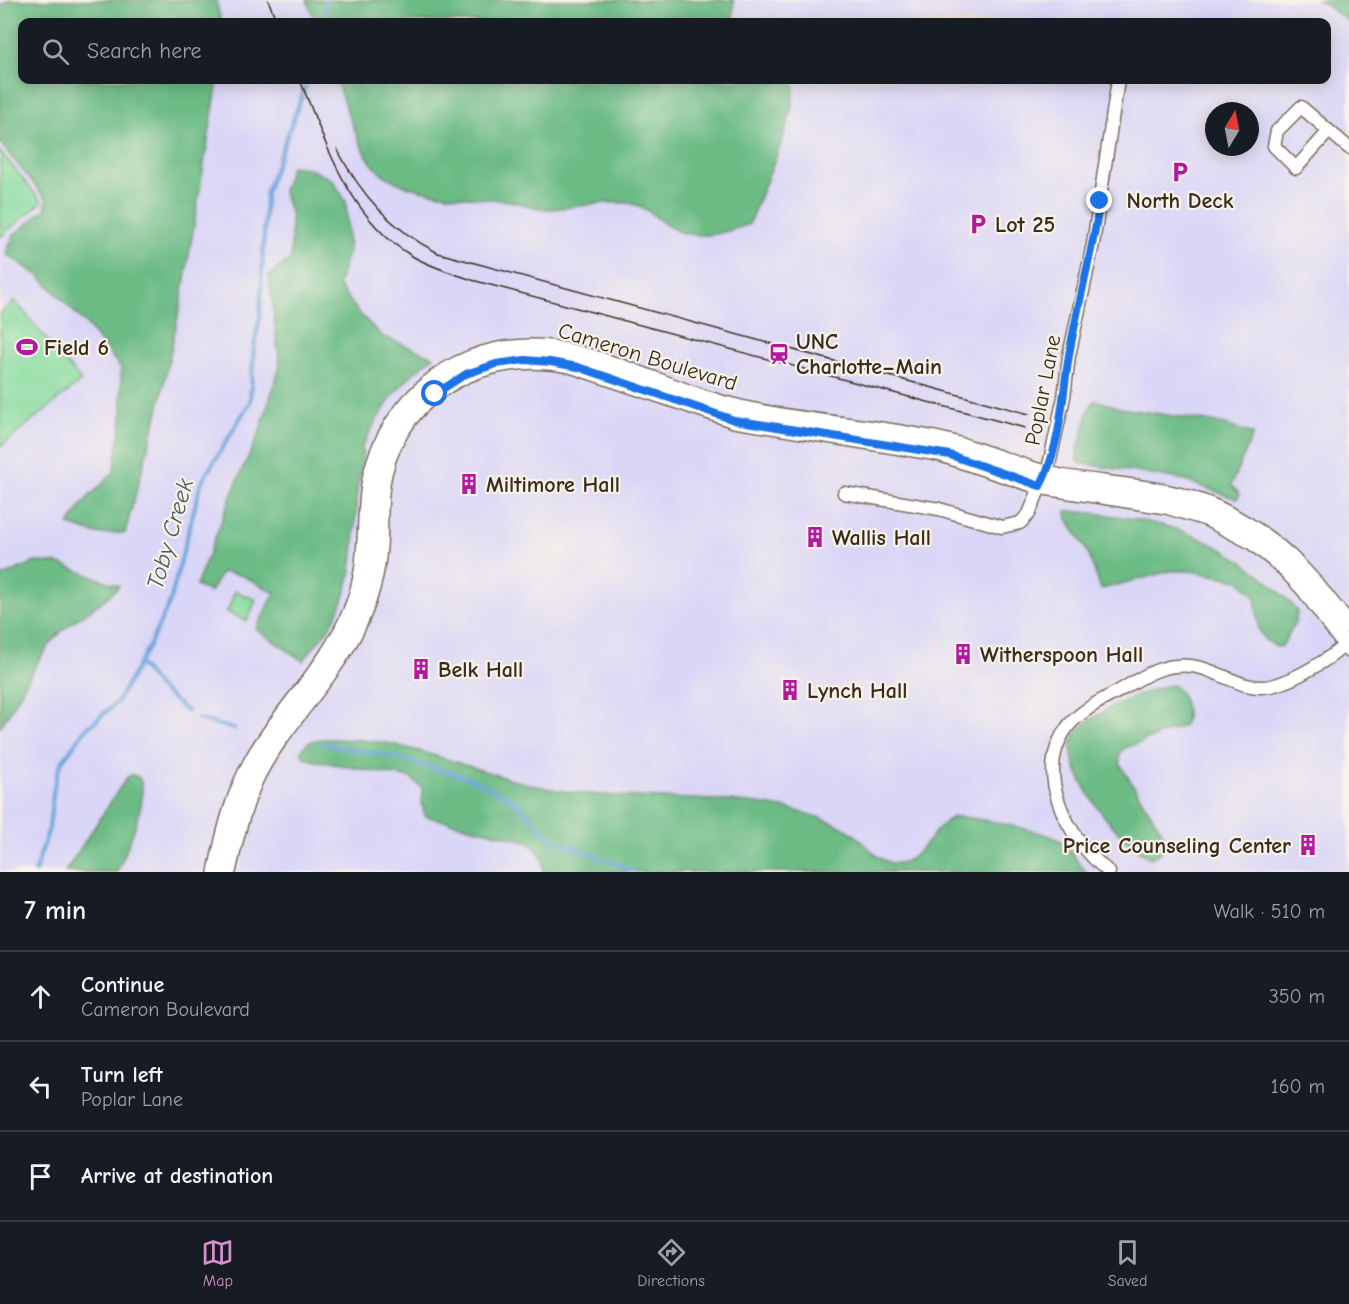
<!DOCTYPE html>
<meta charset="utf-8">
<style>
body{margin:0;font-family:"Comic Neue",sans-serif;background:#242831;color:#f1f3f6}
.compass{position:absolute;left:1205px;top:102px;width:54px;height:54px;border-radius:50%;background:#171b24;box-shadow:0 3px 15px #0003;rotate:10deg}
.stop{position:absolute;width:18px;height:18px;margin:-14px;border:4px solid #1a73e8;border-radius:50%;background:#fff}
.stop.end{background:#1a73e8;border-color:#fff;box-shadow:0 2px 6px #0008}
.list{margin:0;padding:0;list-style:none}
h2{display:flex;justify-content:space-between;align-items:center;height:78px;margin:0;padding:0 24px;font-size:26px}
h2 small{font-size:20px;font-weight:400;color:#9ea1a6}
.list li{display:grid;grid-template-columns:39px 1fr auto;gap:18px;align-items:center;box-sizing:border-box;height:90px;padding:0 24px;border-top:2px solid #363941}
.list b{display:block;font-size:22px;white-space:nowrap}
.list p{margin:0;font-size:20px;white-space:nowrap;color:#9ea1a6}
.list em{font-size:20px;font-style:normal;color:#9ea1a6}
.icon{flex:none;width:33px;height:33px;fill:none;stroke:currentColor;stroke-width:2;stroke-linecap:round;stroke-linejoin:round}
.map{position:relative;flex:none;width:1349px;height:872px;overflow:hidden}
.search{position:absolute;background:#171b24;box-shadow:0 3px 15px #0003;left:18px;right:18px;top:18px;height:66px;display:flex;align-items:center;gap:15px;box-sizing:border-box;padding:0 21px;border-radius:12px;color:#9ea1a6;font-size:22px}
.sheet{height:348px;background:#171b24}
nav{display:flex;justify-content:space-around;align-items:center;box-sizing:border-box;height:84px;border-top:2px solid #363941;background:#171b24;font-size:16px;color:#9ea1a6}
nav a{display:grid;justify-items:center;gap:3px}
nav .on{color:#d690ce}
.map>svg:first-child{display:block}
</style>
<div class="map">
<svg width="1349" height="872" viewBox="0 0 1349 872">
<rect width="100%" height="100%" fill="#f7f3e8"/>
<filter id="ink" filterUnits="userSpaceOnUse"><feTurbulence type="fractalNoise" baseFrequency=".0167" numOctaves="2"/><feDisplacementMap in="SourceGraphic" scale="12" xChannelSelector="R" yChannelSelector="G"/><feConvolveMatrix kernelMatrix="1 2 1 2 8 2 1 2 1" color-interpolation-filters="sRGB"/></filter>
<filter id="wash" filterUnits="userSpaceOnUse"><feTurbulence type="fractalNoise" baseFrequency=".008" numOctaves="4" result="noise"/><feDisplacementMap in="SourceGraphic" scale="24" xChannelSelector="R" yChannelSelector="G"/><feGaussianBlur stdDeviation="1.35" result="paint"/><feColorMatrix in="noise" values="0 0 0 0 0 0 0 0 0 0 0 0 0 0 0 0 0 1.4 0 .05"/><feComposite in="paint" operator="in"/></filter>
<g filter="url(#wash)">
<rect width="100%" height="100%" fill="#f4e3cb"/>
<path fill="#dad6f7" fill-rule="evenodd" d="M0 0H1349V872H0ZM22 22H1326V80H22ZM1214 111H1250V147H1214Z"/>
<g fill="#85db9e" stroke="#60825e" stroke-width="1.5">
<polygon points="0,151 42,202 0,237"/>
<polygon points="15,301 81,381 0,447 0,314"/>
<polygon points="235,591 256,600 247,621 227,612"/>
</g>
<g fill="#6cbb85" stroke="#547252" stroke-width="1.5">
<polygon points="9,0 216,0 221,22 22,22 22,80 218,80 181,303 158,411 125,533 97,534 69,525 83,503 114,472 122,420 121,368 86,324 39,276 6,254 14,235 45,209 47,200 0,143 0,6"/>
<polygon points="307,0 734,0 733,22 315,22"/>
<polygon points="1318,0 1349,0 1349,21"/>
<path d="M336 80H794C797 118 763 186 749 224 720 235 688 243 662 222 651 213 643 205 627 203 601 200 577 208 550 209 537 209 523 204 510 201 472 196 401 197 375 167 360 151 343 101 336 80Z"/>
<path d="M291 166 308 168 333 180 346 202 349 251 338 285 359 313 382 336 434 357C399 381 381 410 362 447 365 462 358 477 357 493 354 536 356 581 334 620 326 634 313 647 303 661L256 629 275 593 241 575 222 572 210 592 196 586 238 479 259 434 280 366 269 275 291 259V215L283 191Z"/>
<polygon points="1095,400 1120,408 1219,423 1253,434 1231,485 1240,494 1237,499 1180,479 1080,463 1076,457 1089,409"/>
<path d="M1070 511C1147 517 1213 531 1272 585 1281 593 1290 601 1297 611L1296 621 1282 646 1277 647 1265 640 1259 630 1255 596 1239 580 1190 571H1170L1101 589 1088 553 1067 517 1066 512Z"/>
<path d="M35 562 57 563 119 586C101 607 75 616 57 636 33 662 21 698 0 727V577Z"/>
<path d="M1173 685C1184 693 1190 713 1183 726L1125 748C1118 753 1119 758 1121 766L1164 835 1162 851 1151 858C1121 845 1065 775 1072 741 1077 718 1150 687 1173 685Z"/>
<path d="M337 739C354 740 374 740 391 744 451 757 509 784 570 792 647 802 734 793 808 814 821 818 835 823 846 829 864 838 873 860 893 863 919 866 930 830 951 818 962 813 1044 832 1056 838 1068 845 1077 863 1087 872H543C546 857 538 850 527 841L425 816 422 805V788L411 778 311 760 304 757 301 752C307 737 322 739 337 739Z"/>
<path d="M132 775 138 777C153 794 125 852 117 872H65L127 777Z"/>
</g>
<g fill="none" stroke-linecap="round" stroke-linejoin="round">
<g stroke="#6da4db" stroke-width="4">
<polyline points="322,22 327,0"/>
<polyline points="139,663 159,688 187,711"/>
<polyline points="198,719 234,729"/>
<polyline points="322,744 386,755 472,779 514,800 550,838 636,872"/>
<polyline points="35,872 49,828 54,786 61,763 84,731 117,702 148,648 170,602 201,483 250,402 254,347 260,316 266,192 308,80"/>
</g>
</g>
</g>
<g filter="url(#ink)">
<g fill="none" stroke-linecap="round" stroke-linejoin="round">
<defs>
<g id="minor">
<polyline points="1329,131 1296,168 1274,146 1277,131 1301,107 1349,148"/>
<polyline points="844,493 939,509 1002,527 1020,523 1029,514 1049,465 1064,397 1069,356 1093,244 1118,80"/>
<path d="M1109 872C1068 840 1031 772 1069 725 1082 710 1100 701 1117 692 1136 681 1154 668 1175 666 1214 661 1236 693 1271 686 1294 681 1332 658 1349 641"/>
</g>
<g id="tertiary">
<path d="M216 872C224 832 234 791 255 755 284 706 328 666 350 613 369 567 363 538 368 492 374 442 403 398 445 371 475 352 513 344 549 348 612 356 678 394 741 408 809 424 880 426 948 442 988 451 1025 471 1066 478 1117 486 1171 487 1218 509 1278 537 1310 574 1349 626"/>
<path d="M228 872C235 840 243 806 257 776 284 724 330 682 356 630 369 604 377 575 379 547 381 522 378 499 384 474 403 389 490 348 570 365L734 420 938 453 1038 486 1166 506 1206 518 1251 541 1282 566 1304 589 1349 650"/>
</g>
</defs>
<use href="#minor" stroke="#7c6b5b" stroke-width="15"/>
<use href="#tertiary" stroke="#7c6b5b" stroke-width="18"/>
<use href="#minor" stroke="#fff" stroke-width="12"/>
<use href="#tertiary" stroke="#fff" stroke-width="15"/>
<g stroke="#3b2a1e" stroke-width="1.5">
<polyline points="268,0 277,22"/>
<path d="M300 80C326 143 349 219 412 256 431 267 452 273 472 280L1025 428"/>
<path d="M337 149C361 195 391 229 438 253L1029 414"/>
</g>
</g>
</g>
<g fill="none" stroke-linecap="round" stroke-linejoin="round" filter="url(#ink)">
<path stroke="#1a73e8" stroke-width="8" d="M435 394 466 374 496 364 525 360 550 362 578 367 734 420 950 455 1040 486C1061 447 1062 398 1069 355 1078 304 1092 253 1100 201"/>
</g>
<defs>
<symbol id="parking-bare" viewBox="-9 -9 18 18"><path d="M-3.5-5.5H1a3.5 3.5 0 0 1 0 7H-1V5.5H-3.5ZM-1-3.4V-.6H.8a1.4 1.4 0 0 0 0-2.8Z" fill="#b5179e" stroke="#f7f3e8" stroke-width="2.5" paint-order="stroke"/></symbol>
<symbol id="stadium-bare" viewBox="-9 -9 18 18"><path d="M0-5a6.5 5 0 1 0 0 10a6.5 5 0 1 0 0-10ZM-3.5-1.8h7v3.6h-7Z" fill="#b5179e" stroke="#f7f3e8" stroke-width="2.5" paint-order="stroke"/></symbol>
<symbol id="station-bare" viewBox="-9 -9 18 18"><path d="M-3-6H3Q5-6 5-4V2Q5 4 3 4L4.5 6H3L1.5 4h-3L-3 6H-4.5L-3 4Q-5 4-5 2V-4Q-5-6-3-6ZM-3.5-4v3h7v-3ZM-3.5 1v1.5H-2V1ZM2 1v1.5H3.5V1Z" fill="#b5179e" stroke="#f7f3e8" stroke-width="2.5" paint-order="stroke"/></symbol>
<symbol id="building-bare" viewBox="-9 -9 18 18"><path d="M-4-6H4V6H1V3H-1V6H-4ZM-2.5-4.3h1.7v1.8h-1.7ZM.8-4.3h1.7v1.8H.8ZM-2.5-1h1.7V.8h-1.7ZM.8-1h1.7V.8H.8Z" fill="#b5179e" stroke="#f7f3e8" stroke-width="2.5" paint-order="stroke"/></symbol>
</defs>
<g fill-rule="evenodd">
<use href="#parking-bare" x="1165" y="157" width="30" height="30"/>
<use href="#parking-bare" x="963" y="209" width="30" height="30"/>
<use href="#stadium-bare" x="12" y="332" width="30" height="30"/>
<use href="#station-bare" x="764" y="339" width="30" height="30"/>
<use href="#building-bare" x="454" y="469" width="30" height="30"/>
<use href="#building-bare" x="800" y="522" width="30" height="30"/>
<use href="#building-bare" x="948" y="639" width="30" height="30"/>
<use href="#building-bare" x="406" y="654" width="30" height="30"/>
<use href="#building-bare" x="775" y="675" width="30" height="30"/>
<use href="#building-bare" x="1293" y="830" width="30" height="30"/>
</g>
<g text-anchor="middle" stroke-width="4.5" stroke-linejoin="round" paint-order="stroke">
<g font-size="22" font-weight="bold" fill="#3b2a1e" stroke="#f7f3e8" text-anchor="start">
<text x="1180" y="208" text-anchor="middle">North Deck</text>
<text x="995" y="232">Lot 25</text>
<text x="796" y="349">UNC<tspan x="796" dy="25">Charlotte–Main</tspan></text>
<text x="44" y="355">Field 6</text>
<text x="486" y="492">Miltimore Hall</text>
<text x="832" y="545">Wallis Hall</text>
<text x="980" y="662">Witherspoon Hall</text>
<text x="438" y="677">Belk Hall</text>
<text x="807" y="698">Lynch Hall</text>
<text x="1291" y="853" text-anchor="end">Price Counseling Center</text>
</g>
<g font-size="22" fill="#3b2a1e" stroke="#f7f3e8">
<text transform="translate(648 356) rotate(17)" y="8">Cameron Boulevard</text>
<text transform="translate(1042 390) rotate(-79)" y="8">Poplar Lane</text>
</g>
<g font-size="24" font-style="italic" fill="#4c5560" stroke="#f7f3e8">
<text transform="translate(170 534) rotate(-74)" y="8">Toby Creek</text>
</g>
</g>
</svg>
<svg class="compass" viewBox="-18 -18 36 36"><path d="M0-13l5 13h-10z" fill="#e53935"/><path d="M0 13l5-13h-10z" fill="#9ea1a6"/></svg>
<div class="stop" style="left:435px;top:394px"></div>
<div class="stop end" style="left:1100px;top:201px"></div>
<div class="search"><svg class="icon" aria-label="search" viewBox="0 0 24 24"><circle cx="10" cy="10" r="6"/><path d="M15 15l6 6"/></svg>Search here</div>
</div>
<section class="sheet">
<h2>7 min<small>Walk · 510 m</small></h2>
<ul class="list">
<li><svg class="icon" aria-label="ahead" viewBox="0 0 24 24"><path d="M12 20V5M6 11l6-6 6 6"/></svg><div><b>Continue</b><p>Cameron Boulevard</p></div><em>350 m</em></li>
<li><svg class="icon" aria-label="left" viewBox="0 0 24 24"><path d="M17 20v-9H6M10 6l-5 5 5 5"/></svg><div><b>Turn left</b><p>Poplar Lane</p></div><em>160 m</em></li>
<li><svg class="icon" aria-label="arrive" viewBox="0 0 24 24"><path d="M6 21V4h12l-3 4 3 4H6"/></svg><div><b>Arrive at destination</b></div></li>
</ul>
</section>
<nav>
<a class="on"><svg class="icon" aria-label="map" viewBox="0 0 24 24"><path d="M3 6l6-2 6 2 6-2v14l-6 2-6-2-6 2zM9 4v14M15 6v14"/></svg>Map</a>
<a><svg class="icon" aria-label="directions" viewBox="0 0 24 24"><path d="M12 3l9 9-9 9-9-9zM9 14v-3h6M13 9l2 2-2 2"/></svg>Directions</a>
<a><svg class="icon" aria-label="saved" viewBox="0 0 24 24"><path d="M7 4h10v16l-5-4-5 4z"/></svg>Saved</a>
</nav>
